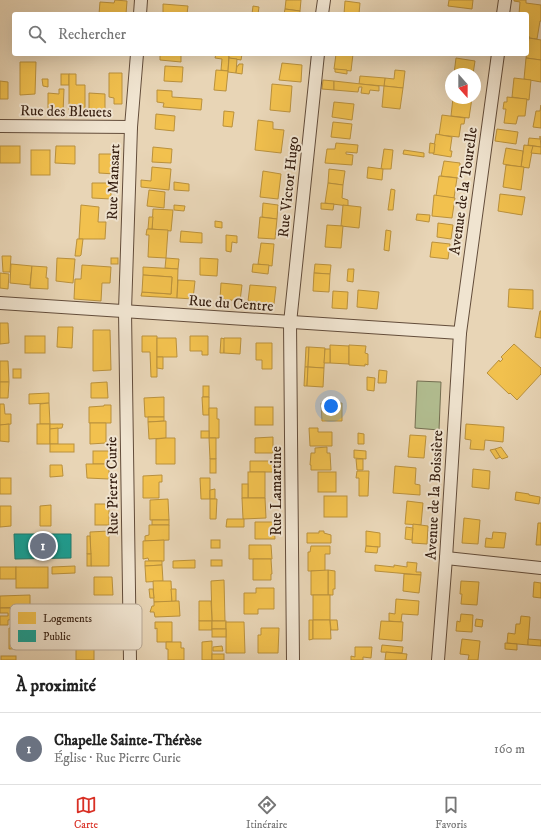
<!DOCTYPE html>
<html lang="fr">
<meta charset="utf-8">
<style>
body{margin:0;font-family:"IM FELL DW Pica",serif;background:#f6f6f6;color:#222}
.compass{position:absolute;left:445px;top:68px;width:36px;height:36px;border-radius:50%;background:#fff;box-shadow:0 4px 16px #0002;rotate:159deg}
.you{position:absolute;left:331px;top:406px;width:14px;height:14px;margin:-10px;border:3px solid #fff;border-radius:50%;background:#1a73e8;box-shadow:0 0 0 6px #1a73e833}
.badge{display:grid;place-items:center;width:26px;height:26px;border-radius:50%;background:#d93025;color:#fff;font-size:13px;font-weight:700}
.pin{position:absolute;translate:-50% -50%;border:2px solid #fff;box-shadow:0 1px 4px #0006}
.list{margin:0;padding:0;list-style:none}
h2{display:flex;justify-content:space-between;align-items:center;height:52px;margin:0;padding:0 16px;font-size:17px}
h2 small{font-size:13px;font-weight:400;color:#767676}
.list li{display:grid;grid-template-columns:26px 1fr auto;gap:12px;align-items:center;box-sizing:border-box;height:72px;padding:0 16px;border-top:1px solid #e0e0e0}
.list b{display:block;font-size:15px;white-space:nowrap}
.list p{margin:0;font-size:13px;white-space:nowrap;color:#767676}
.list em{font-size:13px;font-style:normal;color:#767676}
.icon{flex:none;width:22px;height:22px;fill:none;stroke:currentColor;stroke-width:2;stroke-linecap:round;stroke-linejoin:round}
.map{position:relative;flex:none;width:541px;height:660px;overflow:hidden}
.search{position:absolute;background:#fff;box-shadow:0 4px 16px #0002;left:12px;right:12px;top:12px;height:44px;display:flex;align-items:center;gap:10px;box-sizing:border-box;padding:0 14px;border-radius:4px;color:#767676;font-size:15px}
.sheet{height:124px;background:#fff}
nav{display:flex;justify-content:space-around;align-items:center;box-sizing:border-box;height:56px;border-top:1px solid #e0e0e0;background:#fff;font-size:11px;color:#767676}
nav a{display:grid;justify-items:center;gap:2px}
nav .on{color:#d93025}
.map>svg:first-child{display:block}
</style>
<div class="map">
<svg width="541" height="660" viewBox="0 0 541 660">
<rect width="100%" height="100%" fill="#e8d5b6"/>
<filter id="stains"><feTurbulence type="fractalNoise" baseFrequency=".005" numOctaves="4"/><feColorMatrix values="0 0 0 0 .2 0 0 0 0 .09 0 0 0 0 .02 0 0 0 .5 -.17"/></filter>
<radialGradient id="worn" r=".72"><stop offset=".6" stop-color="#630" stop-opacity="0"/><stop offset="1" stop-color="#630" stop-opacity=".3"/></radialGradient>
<polygon fill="#b2be91" stroke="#746f52" points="417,381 441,382 439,430 415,428"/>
<g fill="#f2c14e" stroke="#ba913c">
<polygon points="115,0 127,1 126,14 99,14 100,2 114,3"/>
<polygon points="286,0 301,0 300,11 285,9"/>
<polygon points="449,0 473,0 472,9 448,6"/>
<polygon points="514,0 526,0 526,3 541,5 541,21 540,21 537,39 529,38 529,36 527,35 527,14 519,14 520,2 514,1"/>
<polygon points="345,1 360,3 359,14 344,14"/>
<polygon points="163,4 188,6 187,14 163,14"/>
<polygon points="253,6 259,7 258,14 252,14"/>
<polygon points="285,9 300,11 300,14 284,14"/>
<polygon points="529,38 541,40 541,60 526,58"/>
<polygon points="160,54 181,54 181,62 160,60"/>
<polygon points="216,54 229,54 228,71 221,70 222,59 215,58"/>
<polygon points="229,54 242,54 241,60 229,58"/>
<polygon points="336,54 353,54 351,71 334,69"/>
<polygon points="229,58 237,59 236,73 228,72"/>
<polygon points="456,58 475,61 473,74 454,74"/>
<polygon points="526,58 541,60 541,82 524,79"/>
<polygon points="20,62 36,62 35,94 20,95"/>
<polygon points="282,63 302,65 301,82 279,80"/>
<polygon points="239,64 243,64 242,74 236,73 237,66 238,66"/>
<polygon points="165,66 183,67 182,82 164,81"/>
<polygon points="335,69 347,70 347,74 335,72"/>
<polygon points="216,70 228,71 226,91 214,90"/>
<polygon points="395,70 405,71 403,88 384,86 385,78 394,79"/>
<polygon points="109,73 122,73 122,104 114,104 114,98 109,97"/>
<rect x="61" y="74" width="8" height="11"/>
<polygon points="69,74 76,74 76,85 85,85 85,110 69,110"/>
<polygon points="360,76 385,78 384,86 359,84"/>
<polygon points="514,78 531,80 529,100 512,97"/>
<polygon points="42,79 48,79 48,87 43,86"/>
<polygon points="323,80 334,81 334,90 322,89"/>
<polygon points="0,81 8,82 8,99 0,99"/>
<polygon points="334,81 379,86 379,91 370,90 369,94 361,93 362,87 359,87 358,92 334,90"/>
<polygon points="272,84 292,86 290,112 270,110"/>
<polygon points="384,86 403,88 400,109 382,107"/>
<polygon points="59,89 64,89 63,113 48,112 48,93 59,94"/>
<polygon points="157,90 172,91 172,97 202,99 201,110 163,107 164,103 157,102"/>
<polygon points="89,93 105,94 105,111 89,110"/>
<polygon points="507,97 527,99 525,116 518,116 516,124 504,123 506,109 503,109 504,102 507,102"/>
<polygon points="453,98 472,98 469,118 451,116"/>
<polygon points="334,102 354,104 352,120 332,117"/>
<polygon points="541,105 541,128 533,127 536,111 540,111"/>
<polygon points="224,111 234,112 232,127 223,126"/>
<polygon points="156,114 175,116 174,131 155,129"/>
<polygon points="442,115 465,118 464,124 461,124 459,137 439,135"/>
<polygon points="258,120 273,122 273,129 284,130 281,153 255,150"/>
<polygon points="333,122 352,124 350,139 331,137"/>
<polygon points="497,129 518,132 516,144 495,141"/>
<polygon points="436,134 452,137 450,151 452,151 451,157 433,154"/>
<polygon points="540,136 541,147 528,145 529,138 540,139"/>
<polygon points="336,143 358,145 357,153 346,152 346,154 353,155 352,165 325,163 327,149 335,149"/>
<polygon points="430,143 435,144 434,153 429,153"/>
<polygon points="524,145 533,146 529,168 521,167"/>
<rect x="0" y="146" width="20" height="17"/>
<polygon points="56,146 75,146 75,164 55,163"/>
<polygon points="533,146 541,147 541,154 531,153"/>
<polygon points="153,147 172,149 171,163 152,162"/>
<polygon points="506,148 523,151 521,167 503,164"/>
<polygon points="384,149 393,150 391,169 381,169"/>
<rect x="31" y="150" width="19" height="25"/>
<polygon points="404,150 424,153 424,157 403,154"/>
<polygon points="99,154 115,154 115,174 99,173"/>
<polygon points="444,161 460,163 459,178 441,176"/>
<polygon points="506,165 524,167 521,190 503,187"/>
<polygon points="152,167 171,169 169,190 141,187 141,180 151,181"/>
<polygon points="368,167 383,169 382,180 367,178"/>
<polygon points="329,169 345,171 343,185 328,183"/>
<polygon points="263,171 281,174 278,199 260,197"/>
<polygon points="439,176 457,178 454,198 436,196"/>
<polygon points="174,182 189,184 189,191 174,190"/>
<polygon points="92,183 111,183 111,199 92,198"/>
<polygon points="328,183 343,185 342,198 348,200 348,206 325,203"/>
<polygon points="391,189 395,190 393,210 388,210"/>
<polygon points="149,190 165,192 164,208 147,206"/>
<polygon points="500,194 525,197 522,215 498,211"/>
<polygon points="434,195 455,198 452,218 432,216"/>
<polygon points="263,203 278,205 277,219 262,217"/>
<polygon points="321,203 334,204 333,210 321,209"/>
<polygon points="81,205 99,207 98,222 106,222 105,239 79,239"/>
<polygon points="174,205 185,206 184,211 174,210"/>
<polygon points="343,205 361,207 359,228 341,226"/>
<polygon points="153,209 173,210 171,231 152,229"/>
<polygon points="417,214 430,215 429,222 416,220"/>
<polygon points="149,217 153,217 152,229 148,229"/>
<polygon points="260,217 277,219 275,239 258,238"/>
<polygon points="215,221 222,222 222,228 215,227"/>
<polygon points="438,223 453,225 451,239 437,237"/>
<polygon points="327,225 343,226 341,248 325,247"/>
<polygon points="147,229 168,230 166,258 148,257 149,235 146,235"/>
<polygon points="386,230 391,231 389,251 384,250"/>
<polygon points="181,231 202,233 202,243 180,242"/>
<polygon points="226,235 237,236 237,243 232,242 231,252 226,251"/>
<polygon points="77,239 83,239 81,255 80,256 75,256"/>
<polygon points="432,242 450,244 448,259 430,257"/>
<polygon points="261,243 274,244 272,266 258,264"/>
<polygon points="2,256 11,256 10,272 3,272"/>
<polygon points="57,258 75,259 73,283 56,281"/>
<rect x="111" y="258" width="7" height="6"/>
<polygon points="166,258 179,259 178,269 165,268"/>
<polygon points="200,258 218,259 217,276 200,275"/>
<polygon points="11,264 32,266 30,285 10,283"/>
<polygon points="253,264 269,265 268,274 252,272"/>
<polygon points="315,264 331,265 330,274 314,273"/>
<polygon points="82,265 111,267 110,283 102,283 101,301 74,299 75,279 81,279"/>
<polygon points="32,266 47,267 46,278 48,278 48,289 30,288"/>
<polygon points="143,267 178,269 177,298 141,296 142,292 171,294 172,277 143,275"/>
<polygon points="348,269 354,269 353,282 347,281"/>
<polygon points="0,273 9,274 8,289 0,288"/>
<polygon points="314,273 330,274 329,292 313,291"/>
<polygon points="143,275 172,277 171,294 142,292"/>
<polygon points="178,280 195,281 193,299 177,298"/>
<polygon points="221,283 242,285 240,301 220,299"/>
<polygon points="250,285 276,287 274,304 248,301"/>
<polygon points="509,289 533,290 533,309 508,307"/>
<polygon points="358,290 379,292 377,309 357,307"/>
<polygon points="333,291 348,292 347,309 332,308"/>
<polygon points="540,311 541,311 541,338 535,337"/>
<polygon points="0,323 8,323 9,343 0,344"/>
<polygon points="58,327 73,327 72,348 57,347"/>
<polygon points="93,330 110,330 111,370 93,371"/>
<rect x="25" y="336" width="20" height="17"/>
<polygon points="142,336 157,336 157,377 151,377 150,352 142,352"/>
<polygon points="190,336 208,336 208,355 202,355 202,351 190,351"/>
<polygon points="157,338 176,338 177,357 157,357"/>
<polygon points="221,338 225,339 224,353 220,353"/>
<polygon points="224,338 241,338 240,354 224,353"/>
<polygon points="256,343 272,343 272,369 262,369 262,360 256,360"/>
<polygon points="514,344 541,368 541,374 517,400 510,393 509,394 487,373 499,360 500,362 503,359 501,357"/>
<polygon points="330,345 349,346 349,364 330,363"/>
<polygon points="349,345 366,346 365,353 368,354 368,365 365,364 365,366 349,365"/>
<polygon points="306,347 309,347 308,367 305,367"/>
<polygon points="309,347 325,348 324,368 308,367"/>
<polygon points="325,349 330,349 330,363 324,363"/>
<polygon points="157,357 163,357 163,369 157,368"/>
<polygon points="0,361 8,361 9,382 0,382"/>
<polygon points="305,367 308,367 307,386 304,386"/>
<polygon points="308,367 324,368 323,387 307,386"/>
<rect x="13" y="369" width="8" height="9"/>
<polygon points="379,370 387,371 386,383 378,383"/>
<polygon points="367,377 375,378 374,391 367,390"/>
<polygon points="0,382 9,382 8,398 0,398"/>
<polygon points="107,382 108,398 91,398 91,383"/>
<rect x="203" y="386" width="6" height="11"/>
<polygon points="49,393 49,403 29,404 29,394"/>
<polygon points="164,397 164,417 145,417 144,398"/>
<polygon points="202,397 209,397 209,415 203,415"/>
<polygon points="49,403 50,424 40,424 40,404"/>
<polygon points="321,403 342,403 342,421 322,421"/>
<polygon points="0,404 4,404 5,414 11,414 11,424 0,425"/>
<polygon points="104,405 111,405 111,423 89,423 89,407 104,406"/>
<rect x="255" y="407" width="18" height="18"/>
<polygon points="209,408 217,408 217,419 219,419 219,438 209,438"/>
<polygon points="148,417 164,417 164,421 148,422"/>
<polygon points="166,421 166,438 149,439 148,422"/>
<polygon points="90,423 106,423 106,443 90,444"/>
<polygon points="9,424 9,442 0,441 0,425"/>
<rect x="37" y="424" width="13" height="20"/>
<polygon points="50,424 63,424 62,428 50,429"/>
<polygon points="466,424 504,427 503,442 485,440 484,450 470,449 471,440 465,439"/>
<polygon points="58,428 58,444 50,444 50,429"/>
<polygon points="309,428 318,428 318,432 332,432 332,446 310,446"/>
<rect x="201" y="431" width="8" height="7"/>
<polygon points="358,433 364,434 364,444 358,444"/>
<polygon points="410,435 426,436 424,458 408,457"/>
<polygon points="273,437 273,453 255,453 255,438"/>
<polygon points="166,438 175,438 175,464 156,464 156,439"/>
<polygon points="209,438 216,438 216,459 210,459"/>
<rect x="50" y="444" width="24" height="8"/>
<polygon points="327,447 327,453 330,453 331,470 311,470 311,465 310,465 311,453 315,453 315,448"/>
<polygon points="501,447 508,457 502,459 500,457 495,449"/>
<polygon points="495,449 500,457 496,459 490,450"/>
<polygon points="354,450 366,451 366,459 354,458"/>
<rect x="93" y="451" width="16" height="13"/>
<rect x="210" y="459" width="6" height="14"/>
<polygon points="356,459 363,459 363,470 357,470"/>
<polygon points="250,461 269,461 269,463 273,463 273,472 250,472"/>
<polygon points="86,464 109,464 109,479 87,478"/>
<polygon points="50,465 62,465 63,476 50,477"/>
<polygon points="395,466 416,468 415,484 420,485 420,495 393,493"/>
<polygon points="473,469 490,471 489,489 472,487"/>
<polygon points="357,471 369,471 368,496 359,496 359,478 356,478"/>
<rect x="248" y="472" width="17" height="26"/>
<rect x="318" y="472" width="18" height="20"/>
<polygon points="162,475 162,482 159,482 159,498 143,498 143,476"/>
<rect x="0" y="478" width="11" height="16"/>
<polygon points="200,478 210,478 210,499 201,499"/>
<rect x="242" y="484" width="6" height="14"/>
<polygon points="215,489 215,499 210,499 210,490"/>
<polygon points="516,492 529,494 529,495 540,497 539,504 515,500"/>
<rect x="324" y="496" width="23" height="21"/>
<polygon points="242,498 265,498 266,518 243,519"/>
<polygon points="168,499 169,520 150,520 150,500"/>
<polygon points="210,499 217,499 216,519 210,519"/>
<polygon points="407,501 423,503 421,525 405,524"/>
<rect x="95" y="504" width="14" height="21"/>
<polygon points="51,505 51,526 40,526 40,506"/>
<polygon points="0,506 11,506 11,526 0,527"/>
<polygon points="464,518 480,520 478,544 462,543"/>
<polygon points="227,519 244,519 244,527 226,527"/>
<rect x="152" y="520" width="17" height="5"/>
<polygon points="255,522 274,522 275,539 255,539"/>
<polygon points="538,523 541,523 541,545 536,545"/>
<polygon points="413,524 428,526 427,544 412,543"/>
<polygon points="149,525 169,525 169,540 145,541 145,536 149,535"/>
<polygon points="406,527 413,528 412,540 405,539"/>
<polygon points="109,531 109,566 91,566 90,532"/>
<polygon points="319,531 324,531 324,533 331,535 331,543 307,543 307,533 319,533"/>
<polygon points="366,531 380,533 380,547 366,546"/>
<polygon points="493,532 506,533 504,548 485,547 486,538 492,539"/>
<polygon points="87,536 90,536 91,554 87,554"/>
<polygon points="164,540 164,561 149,561 148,558 143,559 143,541"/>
<rect x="211" y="540" width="9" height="8"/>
<polygon points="249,545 271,545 272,559 249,559"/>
<polygon points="311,546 330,546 330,554 325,554 325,571 308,571 308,552 310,552"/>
<polygon points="366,546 378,547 377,553 365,552"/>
<rect x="87" y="554" width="4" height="12"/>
<polygon points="253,559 271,559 272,574 271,574 271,580 253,580"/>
<polygon points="195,560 195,568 173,568 173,561"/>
<rect x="211" y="560" width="11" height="6"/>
<polygon points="145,561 162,561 162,565 145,566"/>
<polygon points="407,562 417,563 416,572 421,572 421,575 375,571 375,565 394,567 394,565 407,567"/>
<polygon points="162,565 163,581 146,582 145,566"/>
<polygon points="75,566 75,573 52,574 52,567"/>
<rect x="0" y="567" width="16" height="12"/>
<rect x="16" y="567" width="32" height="21"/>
<polygon points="328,570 335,571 335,589 333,589 333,595 328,595"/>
<polygon points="328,570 328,595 311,595 311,571"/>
<polygon points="404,574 421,575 419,593 403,591"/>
<polygon points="94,577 112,577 113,595 94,595"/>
<polygon points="224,580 225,621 212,621 211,581"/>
<polygon points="153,581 171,581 172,602 154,602"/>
<polygon points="461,581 479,582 477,605 461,604 462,594 460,594"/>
<polygon points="534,582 541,583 541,598 533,597"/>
<polygon points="256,588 274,588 274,609 258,609 258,614 244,614 244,593 256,593"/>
<polygon points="149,589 153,589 154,598 150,598"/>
<polygon points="171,589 176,589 176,601 172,602"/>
<polygon points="30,595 30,607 0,608 0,596"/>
<rect x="313" y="595" width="17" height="25"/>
<polygon points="396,599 419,601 418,615 402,614 401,622 389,621 389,613 395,614"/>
<polygon points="176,601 179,601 180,616 155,617 154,612 150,612 152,606 154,606 154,602"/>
<polygon points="199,601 211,601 212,621 199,621"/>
<polygon points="0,608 21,608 21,622 15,622 14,619 8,620 8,625 0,625 0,616 8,616 8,613 0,613"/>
<polygon points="461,614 473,615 472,632 456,631 457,621 460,622"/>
<polygon points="521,616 530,617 528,645 507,643 508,633 515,634 516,624 520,624"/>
<polygon points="476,619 483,620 482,627 475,626"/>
<polygon points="309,620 313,620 313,639 309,640"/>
<polygon points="313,620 330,620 331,639 313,639"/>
<polygon points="330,620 337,620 338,630 331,630"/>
<rect x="199" y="621" width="13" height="9"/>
<rect x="212" y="621" width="14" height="8"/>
<polygon points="381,621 403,622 402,641 379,639"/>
<polygon points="155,622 172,622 172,642 157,642 157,628 155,629"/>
<polygon points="226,622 244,622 245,653 226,653"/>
<polygon points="9,628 29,628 29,648 9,649"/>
<polygon points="261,628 279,628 278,653 258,653 258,635 261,635"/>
<rect x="212" y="629" width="14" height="8"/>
<polygon points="462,639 480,641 478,660 468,660 469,655 460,654"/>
<polygon points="528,639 541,640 541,646 528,645"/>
<polygon points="94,640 94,660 76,660 76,641"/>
<polygon points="212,641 212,660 202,660 202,642"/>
<polygon points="166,642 181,642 181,648 184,648 184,660 168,660 168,649 166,649"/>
<polygon points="505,643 517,644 517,650 505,649"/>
<polygon points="382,645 403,647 402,653 381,652"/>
<polygon points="222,646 223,651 213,651 213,647"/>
<polygon points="355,647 372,647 371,658 363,657 363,660 351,660 351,656 355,657"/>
<polygon points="386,652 407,654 406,660 385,660"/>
<rect x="212" y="654" width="12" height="6"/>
<rect x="1" y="656" width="15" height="4"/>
</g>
<polygon fill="#17a398" stroke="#217c70" points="14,534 71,534 71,558 15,559"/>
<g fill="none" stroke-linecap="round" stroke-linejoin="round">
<defs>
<g id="minor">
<polyline points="140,14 141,0"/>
<polyline points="322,14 324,0"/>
<polyline points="503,14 505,0"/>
<polyline points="0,126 131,127"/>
<polyline points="0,303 460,333"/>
<polyline points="446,558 541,568"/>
<polyline points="130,660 125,311 131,127 137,54"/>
<polyline points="293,660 290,323 318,54"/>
<polyline points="438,660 446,558 460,333 498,54"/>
</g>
</defs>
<use href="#minor" stroke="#634d3b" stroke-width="14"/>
<use href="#minor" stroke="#f0e4d0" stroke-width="12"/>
</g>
<g text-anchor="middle" stroke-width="4" stroke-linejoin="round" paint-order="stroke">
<g font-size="15" fill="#372012" stroke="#f0e4d0">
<text transform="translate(66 111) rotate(1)" y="5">Rue des Bleuets</text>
<text transform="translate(113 182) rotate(-88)" y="5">Rue Mansart</text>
<text transform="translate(288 187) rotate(-84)" y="5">Rue Victor Hugo</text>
<text transform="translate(463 191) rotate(-82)" y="5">Avenue de la Tourelle</text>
<text transform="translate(231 303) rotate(4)" y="5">Rue du Centre</text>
<text transform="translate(112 486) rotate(-91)" y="5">Rue Pierre Curie</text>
<text transform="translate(276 491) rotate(-90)" y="5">Rue Lamartine</text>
<text transform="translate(434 495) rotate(-87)" y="5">Avenue de la Boissière</text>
</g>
</g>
<rect x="10" y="604" width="132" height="46" rx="6" fill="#f0e4d0" stroke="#b8a997" stroke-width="1"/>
<rect x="18" y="612" width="18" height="12" fill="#f2c14e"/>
<rect x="18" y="630" width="18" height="12" fill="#17a398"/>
<g font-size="11" fill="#372012">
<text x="43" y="622">Logements</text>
<text x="43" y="640">Public</text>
</g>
<rect width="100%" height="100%" filter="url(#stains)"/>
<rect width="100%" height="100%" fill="url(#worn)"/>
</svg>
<svg class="compass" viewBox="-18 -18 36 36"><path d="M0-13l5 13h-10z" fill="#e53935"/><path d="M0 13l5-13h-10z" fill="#767676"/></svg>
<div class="you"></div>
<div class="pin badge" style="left:43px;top:546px;background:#6b7280">1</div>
<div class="search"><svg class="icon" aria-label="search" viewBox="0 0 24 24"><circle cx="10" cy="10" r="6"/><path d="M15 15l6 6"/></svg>Rechercher</div>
</div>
<section class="sheet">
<h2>À proximité<small></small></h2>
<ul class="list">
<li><span class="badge" style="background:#6b7280">1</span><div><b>Chapelle Sainte-Thérèse</b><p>Église · Rue Pierre Curie</p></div><em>160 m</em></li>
</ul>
</section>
<nav>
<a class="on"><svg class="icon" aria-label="map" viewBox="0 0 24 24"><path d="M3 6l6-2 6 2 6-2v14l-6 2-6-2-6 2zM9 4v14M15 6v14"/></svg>Carte</a>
<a><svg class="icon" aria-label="directions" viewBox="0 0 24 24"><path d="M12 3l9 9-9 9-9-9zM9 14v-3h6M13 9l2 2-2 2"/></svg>Itinéraire</a>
<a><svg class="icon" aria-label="saved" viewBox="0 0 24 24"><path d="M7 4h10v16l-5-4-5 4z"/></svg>Favoris</a>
</nav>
